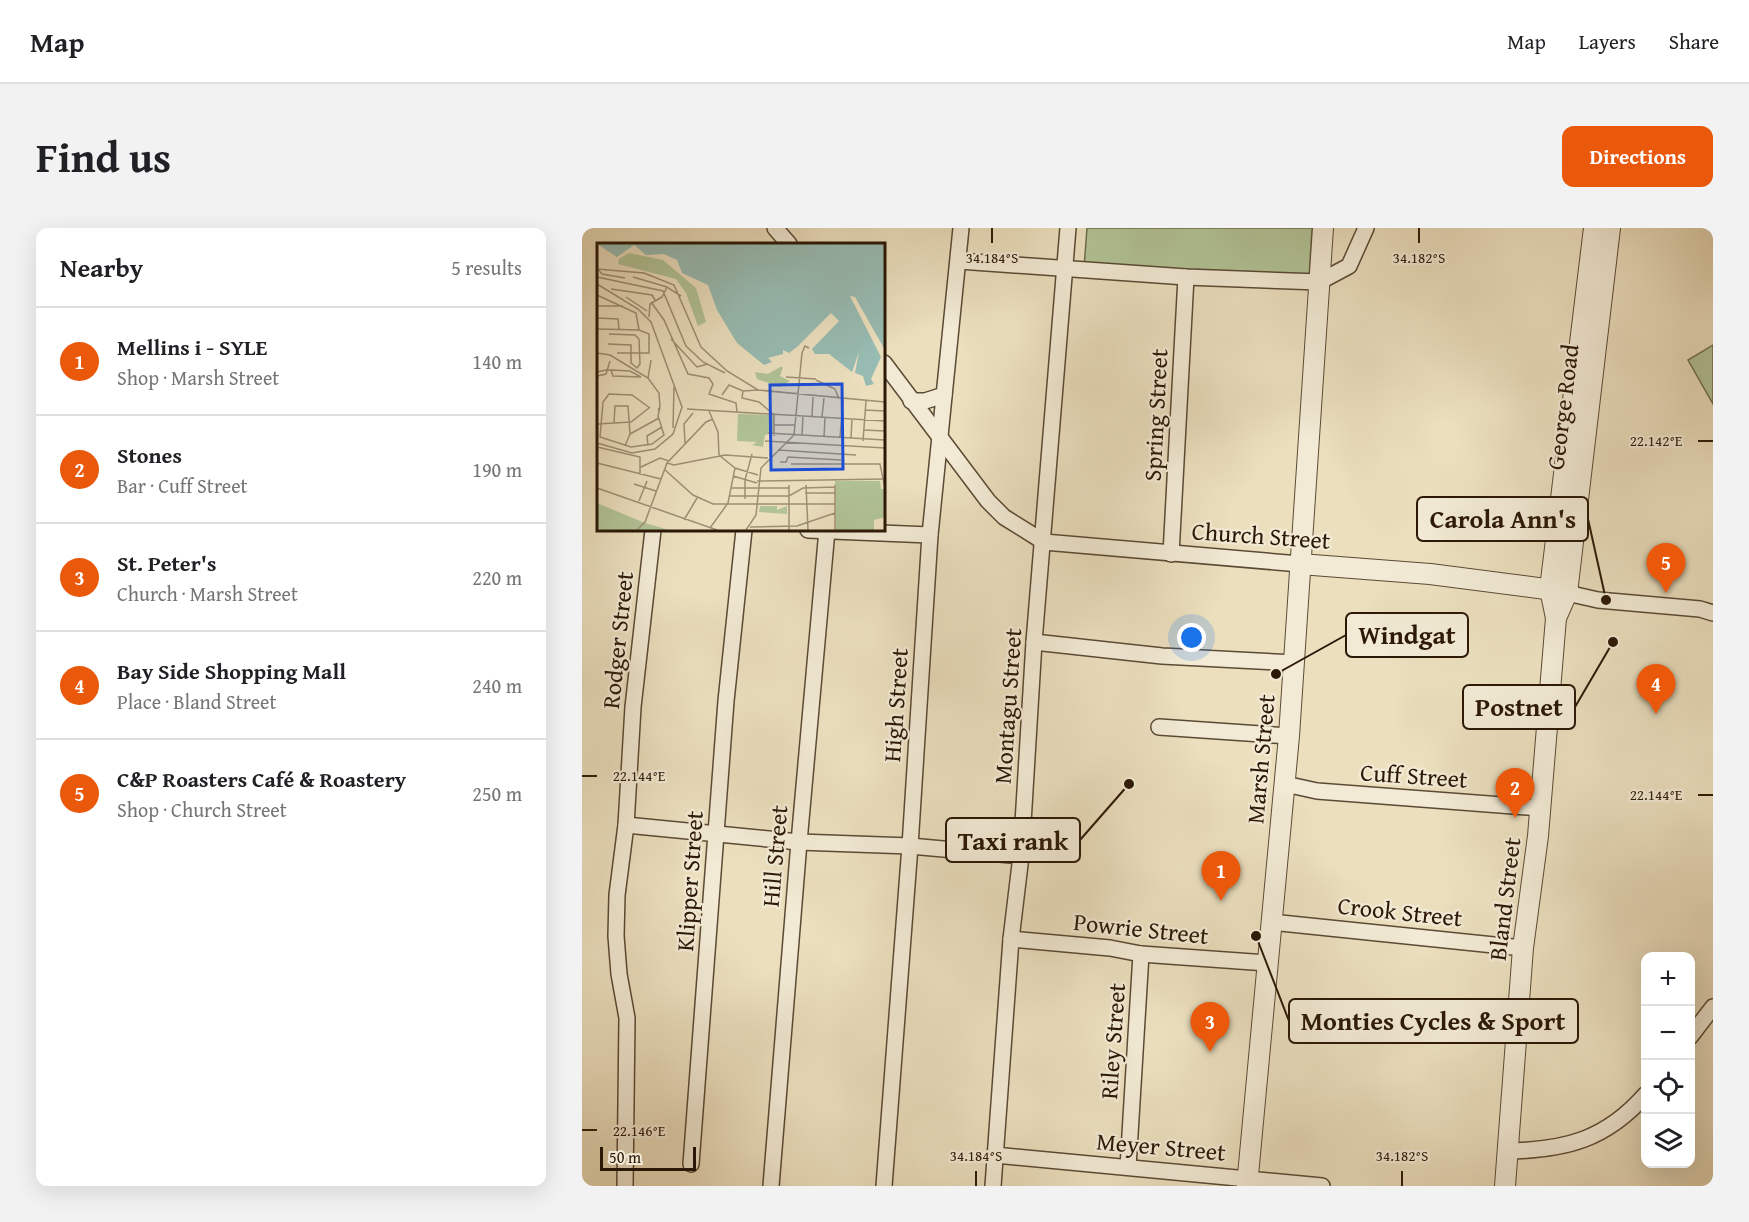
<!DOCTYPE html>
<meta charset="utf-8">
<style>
body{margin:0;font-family:"Gentium Book Plus",serif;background:#f2f2f2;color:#202124}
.controls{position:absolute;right:18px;bottom:18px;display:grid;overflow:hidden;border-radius:12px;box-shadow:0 6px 24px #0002}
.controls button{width:54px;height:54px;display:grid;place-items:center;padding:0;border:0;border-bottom:2px solid #e0e0e0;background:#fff;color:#202124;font:30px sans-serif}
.scale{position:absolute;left:18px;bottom:15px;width:96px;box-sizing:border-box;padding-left:6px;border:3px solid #2b1806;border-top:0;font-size:16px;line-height:21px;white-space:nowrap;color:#2b1806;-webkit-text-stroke:4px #f2ead5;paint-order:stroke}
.you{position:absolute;left:610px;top:410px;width:21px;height:21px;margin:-15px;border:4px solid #fff;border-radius:50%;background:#1a73e8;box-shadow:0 0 0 9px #1a73e833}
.badge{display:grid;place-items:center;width:39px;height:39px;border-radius:50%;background:#ea580c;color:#fff;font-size:20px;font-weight:700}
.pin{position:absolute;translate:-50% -50px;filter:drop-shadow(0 2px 3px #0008)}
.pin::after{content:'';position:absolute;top:32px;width:21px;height:18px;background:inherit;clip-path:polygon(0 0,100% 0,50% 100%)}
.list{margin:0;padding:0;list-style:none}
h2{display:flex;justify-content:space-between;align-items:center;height:78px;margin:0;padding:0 24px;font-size:26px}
h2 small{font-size:20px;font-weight:400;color:#757577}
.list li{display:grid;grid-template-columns:39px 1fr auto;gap:18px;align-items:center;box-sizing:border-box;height:108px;padding:0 24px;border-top:2px solid #e0e0e0}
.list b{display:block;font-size:22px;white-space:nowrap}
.list p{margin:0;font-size:20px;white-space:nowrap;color:#757577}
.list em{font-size:20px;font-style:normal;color:#757577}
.icon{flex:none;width:33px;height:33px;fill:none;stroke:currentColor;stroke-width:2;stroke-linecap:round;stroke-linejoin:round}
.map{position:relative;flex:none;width:1131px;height:958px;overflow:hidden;border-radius:12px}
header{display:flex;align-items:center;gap:36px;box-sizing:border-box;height:84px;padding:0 30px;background:#fff;border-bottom:2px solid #e0e0e0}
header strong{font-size:28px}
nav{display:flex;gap:33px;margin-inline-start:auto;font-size:21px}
.intro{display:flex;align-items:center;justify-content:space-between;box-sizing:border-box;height:144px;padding:0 36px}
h1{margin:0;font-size:42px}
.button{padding:15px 27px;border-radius:12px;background:#ea580c;color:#fff;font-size:21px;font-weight:700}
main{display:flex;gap:36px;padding:0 36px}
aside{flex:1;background:#fff;border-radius:12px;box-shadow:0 6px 24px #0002}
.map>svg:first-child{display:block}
</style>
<header>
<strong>Map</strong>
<nav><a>Map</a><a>Layers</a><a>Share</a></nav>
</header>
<div class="intro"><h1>Find us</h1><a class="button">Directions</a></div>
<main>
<aside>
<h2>Nearby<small>5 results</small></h2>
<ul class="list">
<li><span class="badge">1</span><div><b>Mellins i - SYLE</b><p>Shop · Marsh Street</p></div><em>140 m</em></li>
<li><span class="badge">2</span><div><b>Stones</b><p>Bar · Cuff Street</p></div><em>190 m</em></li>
<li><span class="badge">3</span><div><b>St. Peter's</b><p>Church · Marsh Street</p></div><em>220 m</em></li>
<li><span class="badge">4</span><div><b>Bay Side Shopping Mall</b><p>Place · Bland Street</p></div><em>240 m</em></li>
<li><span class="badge">5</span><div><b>C&amp;P Roasters Café &amp; Roastery</b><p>Shop · Church Street</p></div><em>250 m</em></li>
</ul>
</aside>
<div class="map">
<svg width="1131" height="958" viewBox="0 0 1131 958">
<rect width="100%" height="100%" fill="#ebdfbe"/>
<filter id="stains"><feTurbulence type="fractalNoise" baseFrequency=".00333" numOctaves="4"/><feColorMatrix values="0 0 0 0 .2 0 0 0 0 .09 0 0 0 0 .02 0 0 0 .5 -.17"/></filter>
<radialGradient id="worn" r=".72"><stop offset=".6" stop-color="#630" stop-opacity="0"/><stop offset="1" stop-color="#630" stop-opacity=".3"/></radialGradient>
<g fill="#b1c396" stroke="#6e6e4e" stroke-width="1.5">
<polygon points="505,0 730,0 727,50 502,40"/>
<polygon points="1131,117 1131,176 1106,132"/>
</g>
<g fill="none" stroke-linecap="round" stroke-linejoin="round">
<defs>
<g id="minor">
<polyline points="193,0 207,16"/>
<polyline points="377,33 604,49 737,54 767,38 784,0"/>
<polyline points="302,135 406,273 422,289 462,314 718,336"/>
<polyline points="329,173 343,173 362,167"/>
<polyline points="226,302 348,307"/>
<polyline points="589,326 604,49"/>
<polyline points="985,365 1016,372 1118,381 1131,385"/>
<polyline points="452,414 580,428 713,435"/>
<polyline points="577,499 707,508"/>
<polyline points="703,556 735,563 959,580"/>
<polyline points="44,597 217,614 328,618 439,628"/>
<polyline points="689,694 941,720"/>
<polyline points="429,711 528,720 559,726 685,735"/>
<polyline points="1108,809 1131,779"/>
<path d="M926 923C983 922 1024 912 1064 866"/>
<polyline points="413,927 740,958"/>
<polyline points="109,936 144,473 162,302"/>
<polyline points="546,939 559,726"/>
<polyline points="43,958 45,790 37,746 34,708 35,667 44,597 51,479 71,302"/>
<polyline points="189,958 217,614 245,302"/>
<polyline points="302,958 328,618 348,307 379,0"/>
<polyline points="411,958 429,711 439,628 452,414 486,0"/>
</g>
<g id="tertiary">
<polyline points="718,336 848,346 979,363"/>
<polyline points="974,390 968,361 1012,0"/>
<polyline points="665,958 707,508 741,0"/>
<polyline points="923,958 941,720 956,608 974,390 985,365 1028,0"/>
</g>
</defs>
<use href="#minor" stroke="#5b4a34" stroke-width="18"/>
<use href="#tertiary" stroke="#5b4a34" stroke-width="22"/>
<use href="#minor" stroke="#f2ead5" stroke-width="15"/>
<use href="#tertiary" stroke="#f2ead5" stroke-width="20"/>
</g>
<path fill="none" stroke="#2b1806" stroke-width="2" d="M410 15V0M837 15V0M1116 213H1131M0 548H15M1116 567H1131M0 902H15M394 958V943M820 958V943"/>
<g text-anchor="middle" stroke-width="4.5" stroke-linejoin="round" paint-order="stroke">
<g font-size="24" fill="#2b1806" stroke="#f2ead5">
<text transform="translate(981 179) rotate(-83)" y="8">George Road</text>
<text transform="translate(574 187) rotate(-87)" y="8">Spring Street</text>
<text transform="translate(679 308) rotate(4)" y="8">Church Street</text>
<text transform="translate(36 412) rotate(-84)" y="8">Rodger Street</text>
<text transform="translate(314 477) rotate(-86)" y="8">High Street</text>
<text transform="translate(426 478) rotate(-86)" y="8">Montagu Street</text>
<text transform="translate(679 531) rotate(-85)" y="8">Marsh Street</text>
<text transform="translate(832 548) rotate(4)" y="8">Cuff Street</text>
<text transform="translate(193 628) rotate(-85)" y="8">Hill Street</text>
<text transform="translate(108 653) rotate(-86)" y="8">Klipper Street</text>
<text transform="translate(923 671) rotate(-83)" y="8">Bland Street</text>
<text transform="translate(818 684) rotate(6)" y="8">Crook Street</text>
<text transform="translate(559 701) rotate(6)" y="8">Powrie Street</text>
<text transform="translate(531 813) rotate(-86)" y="8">Riley Street</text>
<text transform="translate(579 919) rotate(5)" y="8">Meyer Street</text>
</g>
</g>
<g transform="translate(15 15)">
<rect width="288" height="288" fill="#ebdfbe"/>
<path d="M32 10 66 17 99 45 109 79 101 83 89 50 79 36 21 21 22 16ZM183 124H186L183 133 193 138 183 144 160 136 158 129 171 131ZM141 171 177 172V189L168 192 166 204 155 202 160 199 140 198ZM238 238H283L284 246H288V274L277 277V287H239ZM0 260 48 280 72 287H4L0 285ZM180 263V267L190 263V271L162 269 163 263Z" fill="#b1c396"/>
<path d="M0 1H288V107L258 54 253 53 284 114 274 136 277 141 269 143 266 133 258 130 262 109 255 129 232 111H218L215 106 242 78 234 70 201 103 192 110 186 107V111L171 115 175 119 167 122 140 100 120 67 111 42 85 30 80 17 67 11 49 12 37 2 20 14Z" fill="#98bcb3"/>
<path fill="none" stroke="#9e8f74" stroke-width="1.5" d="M0 25 5 31 28 35M0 26 47 30 77 42 104 104 130 128 161 147 288 159M0 34 66 48 89 103 106 119 128 130M36 34 70 44M0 41 41 66 54 79 85 164 76 191 58 206 35 210 0 200M14 46 55 52 58 57M0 52 39 70 42 87M29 54 50 68M54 59 67 77 91 131 112 135 116 141 112 151 139 160 140 169M0 63H26M52 74 53 61 65 54 70 44 84 53M0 75 21 76 22 86M0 86 42 87 52 91V110H20M12 91 38 92 42 96 43 121 40 125 34 120M74 96 100 124 111 121M11 101 34 102V121M0 110 13 112 51 135 62 150 63 164M0 129 9 127H14L33 128 44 134 16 133 14 127M0 133 9 131 13 118M189 134 219 136M51 135 54 117M219 137 238 146 242 156M146 148 145 155 162 159 177 172M125 152 132 142 146 148 161 147M53 165 35 152 12 151 6 159 3 194 34 204 55 201 67 192 61 173 63 164 61 167M90 166 288 178M268 167 288 168M112 168 121 189 122 212M215 173 216 154M225 174 227 155M17 180 18 163H31L33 191 28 203M0 181 34 179 52 165M177 182H198M76 185 77 144M267 187 288 188M171 190 288 197M33 191 62 175M205 192 206 173M177 193V172M227 194 228 175M243 195 246 157M254 195 255 176M168 198 288 205M266 198 269 158M88 200 87 181 96 170M51 203 50 193 65 184M0 204 43 214V231M181 207 259 212M122 212 138 225 161 232M183 219H189L191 214 244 217M0 220 64 236M70 220 77 222 128 212 171 215M194 221H283L288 245M44 224 63 215 72 218M67 226 96 252 116 261H238M136 233 160 240M160 238 288 236M37 241 59 248M209 242 211 287M238 242V287M0 245 120 287M134 245H192M208 250H238M132 253H192L206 245 238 244M148 256V237L155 211M42 258 50 238M87 277 100 255M153 284 200 283 238 270M113 285 131 260 138 225M40 287 48 279 70 220 109 179 116 176M149 287 159 272 164 225 197 192 205 110 208 103 212 105M192 287V242"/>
<path fill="#1d4ed8" fill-opacity="0.15" stroke="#1d4ed8" stroke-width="3" d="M245 141 246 226 174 227 173 142Z"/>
<rect width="288" height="288" fill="none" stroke="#2b1806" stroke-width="3"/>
</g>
<g font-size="15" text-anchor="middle" fill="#2b1806" stroke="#f2ead5" stroke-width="4.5" stroke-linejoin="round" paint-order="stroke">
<text x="410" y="35">34.184°S</text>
<text x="837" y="35">34.182°S</text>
<text x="1074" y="218">22.142°E</text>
<text x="57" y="553">22.144°E</text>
<text x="1074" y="572">22.144°E</text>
<text x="57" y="908">22.146°E</text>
<text x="394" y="933">34.184°S</text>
<text x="820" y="933">34.182°S</text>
</g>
<path fill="none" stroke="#2b1806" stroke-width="2" d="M1024 372L1006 291M694 446L764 407M1031 414L993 479M547 556L498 612M674 708L707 793"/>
<g fill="#2b1806" stroke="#f2ead5" stroke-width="2">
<circle cx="1024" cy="372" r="6"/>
<circle cx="694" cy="446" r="6"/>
<circle cx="1031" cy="414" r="6"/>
<circle cx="547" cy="556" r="6"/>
<circle cx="674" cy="708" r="6"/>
</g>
<g fill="#f2ead5" stroke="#2b1806" stroke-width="2">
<rect x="835" y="269" width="171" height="44" rx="6"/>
<rect x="764" y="385" width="122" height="44" rx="6"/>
<rect x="881" y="457" width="112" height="44" rx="6"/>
<rect x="364" y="590" width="134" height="44" rx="6"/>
<rect x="707" y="771" width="289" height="44" rx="6"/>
</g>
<g font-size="26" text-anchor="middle" font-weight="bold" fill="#2b1806">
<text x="921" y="300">Carola Ann's</text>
<text x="825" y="416">Windgat</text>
<text x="937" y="488">Postnet</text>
<text x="431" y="622">Taxi rank</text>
<text x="851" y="802">Monties Cycles &amp; Sport</text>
</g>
<rect width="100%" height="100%" filter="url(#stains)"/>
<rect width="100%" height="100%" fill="url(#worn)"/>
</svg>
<div class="controls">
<button>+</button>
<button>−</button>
<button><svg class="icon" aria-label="locate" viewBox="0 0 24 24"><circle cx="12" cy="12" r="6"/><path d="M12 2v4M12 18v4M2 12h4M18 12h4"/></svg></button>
<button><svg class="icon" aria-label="layers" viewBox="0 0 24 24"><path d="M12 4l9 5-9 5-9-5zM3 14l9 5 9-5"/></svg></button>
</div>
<div class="scale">50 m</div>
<div class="you"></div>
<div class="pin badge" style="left:639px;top:673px">1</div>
<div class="pin badge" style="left:933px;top:590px">2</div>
<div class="pin badge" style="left:628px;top:824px">3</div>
<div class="pin badge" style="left:1074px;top:486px">4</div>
<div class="pin badge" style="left:1084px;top:365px">5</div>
</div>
</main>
